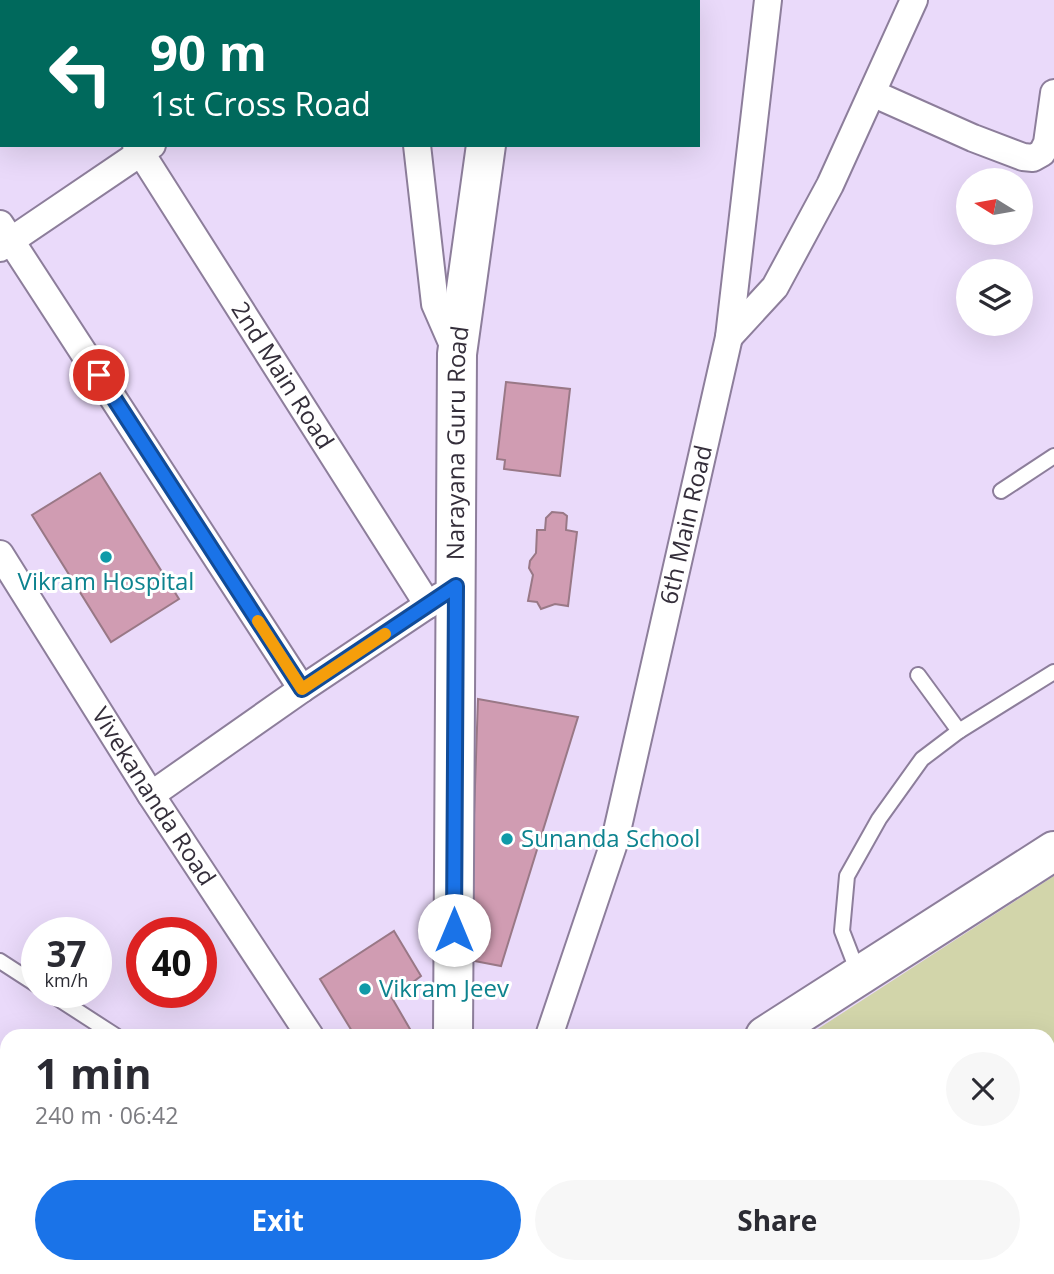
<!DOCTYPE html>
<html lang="en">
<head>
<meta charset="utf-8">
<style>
	:root { --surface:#fff; --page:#f7f7f7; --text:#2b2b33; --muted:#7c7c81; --accent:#1a73e8 }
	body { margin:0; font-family:"Open Sans",sans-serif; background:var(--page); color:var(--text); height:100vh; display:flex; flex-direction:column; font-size:26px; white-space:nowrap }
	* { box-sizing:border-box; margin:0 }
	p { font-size:23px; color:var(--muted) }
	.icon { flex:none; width:38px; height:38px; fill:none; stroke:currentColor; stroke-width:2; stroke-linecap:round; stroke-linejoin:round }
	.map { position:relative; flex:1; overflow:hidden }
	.side { position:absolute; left:0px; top:1029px; width:1055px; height:245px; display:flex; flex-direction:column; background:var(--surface); border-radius:21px 21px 0 0; box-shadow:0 7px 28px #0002 }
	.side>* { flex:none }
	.guide { position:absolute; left:0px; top:0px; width:700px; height:147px; box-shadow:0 7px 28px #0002; background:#00695c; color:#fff; overflow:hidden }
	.needle { width:46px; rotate:281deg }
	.fabs { position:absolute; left:956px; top:168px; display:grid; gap:14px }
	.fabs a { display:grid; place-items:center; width:77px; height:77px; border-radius:50%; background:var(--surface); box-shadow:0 7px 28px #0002; font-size:35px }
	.speed { position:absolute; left:21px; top:917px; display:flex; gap:14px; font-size:35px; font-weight:700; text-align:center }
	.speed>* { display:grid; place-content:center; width:91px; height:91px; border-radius:50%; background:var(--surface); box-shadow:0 7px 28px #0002; line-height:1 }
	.speed small { font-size:18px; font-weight:400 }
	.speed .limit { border:10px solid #d22; background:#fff; color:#111 }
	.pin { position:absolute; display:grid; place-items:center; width:60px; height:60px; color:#fff; margin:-30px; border:4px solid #fff; border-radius:50%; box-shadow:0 2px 7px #0007 }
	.me { position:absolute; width:77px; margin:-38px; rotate:0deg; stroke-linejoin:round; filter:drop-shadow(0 0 5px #0008) }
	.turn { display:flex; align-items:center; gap:24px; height:147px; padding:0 35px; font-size:32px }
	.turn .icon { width:91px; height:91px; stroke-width:2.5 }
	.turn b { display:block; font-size:49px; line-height:60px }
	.round { display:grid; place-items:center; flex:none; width:74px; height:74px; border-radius:37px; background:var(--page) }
	.headline { display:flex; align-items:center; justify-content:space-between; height:119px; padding:0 35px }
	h1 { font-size:42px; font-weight:700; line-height:52px }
	.action { display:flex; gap:14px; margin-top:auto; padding:14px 35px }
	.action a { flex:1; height:80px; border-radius:42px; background:var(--accent); color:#fff; font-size:28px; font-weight:700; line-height:80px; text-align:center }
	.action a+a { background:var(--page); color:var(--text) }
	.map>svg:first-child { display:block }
	.green { fill:#d2d5aa }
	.building { fill:#d09cb2; stroke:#997886; stroke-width:2 }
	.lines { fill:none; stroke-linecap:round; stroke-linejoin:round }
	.lane-casing { stroke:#8d7e9b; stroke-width:18 }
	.street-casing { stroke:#8d7e9b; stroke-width:30 }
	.secondary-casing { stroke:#8d7e9b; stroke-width:42 }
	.lane { stroke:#fff; stroke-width:14 }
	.street { stroke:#fff; stroke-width:26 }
	.secondary { stroke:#fff; stroke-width:38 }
	.route-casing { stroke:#114b97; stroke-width:18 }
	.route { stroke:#1a73e8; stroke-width:12 }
	.slow { stroke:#f59e0b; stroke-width:12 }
	.culture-dot { fill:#0f9aa8; stroke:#fff; stroke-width:2.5 }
	.labels { text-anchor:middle; stroke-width:6; stroke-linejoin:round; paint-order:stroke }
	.street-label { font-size:24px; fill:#342e3a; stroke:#fff }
	.culture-label { font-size:24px; fill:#0d838f; stroke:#fff; text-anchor:start }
</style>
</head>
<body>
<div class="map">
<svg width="1054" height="1274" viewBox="0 0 1054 1274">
	<rect width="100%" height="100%" fill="#eadafa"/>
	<path class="green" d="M1054 876V1274H487L483 1267H1048V1036H807Z"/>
	<g class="building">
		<path d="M506 382 570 389 560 476 504 469 505 460 497 459Z"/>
		<path d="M100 473 179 599 111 642 32 515Z"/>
		<path d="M552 512 563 513 567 516 566 530 577 532 568 606 555 604 541 609 537 602 528 601 533 575 529 568 530 561 536 553 537 530H545L546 518Z"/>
		<path d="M478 699 578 717 501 966 469 960Z"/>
		<path d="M394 931 421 976 392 998 414 1036H355L320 979Z"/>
	</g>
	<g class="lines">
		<defs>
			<g id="lane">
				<path d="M1001 491 1054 456"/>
				<path d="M918 675 959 731"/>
				<path d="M0 961 37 985"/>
				<path d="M859 975 842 931 847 876 879 819 922 759 959 731 1054 672"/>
				<path d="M48 992 116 1036"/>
			</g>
			<g id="street">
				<path d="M45 0 46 2"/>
				<path d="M400 0 401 2"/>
				<path d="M605 0V2"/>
				<path d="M363 2 366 0"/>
				<path d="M872 93 973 138 1023 157 1033 158 1042 153 1047 143 1054 93"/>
				<path id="s1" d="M136 145 428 605"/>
				<path d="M417 145 435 304 456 352"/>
				<path d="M0 224 302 689"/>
				<path d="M0 248 152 145"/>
				<path d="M729 337 775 287 830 185 914 0"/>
				<path id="s2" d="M0 554 151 795 310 1036"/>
				<path d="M151 795 302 689 441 596"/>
				<path id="s3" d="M549 1036 615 840 729 337 768 0"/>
			</g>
			<g id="secondary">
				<path d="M494 2V0"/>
				<path id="s4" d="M453 1036 457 354 486 145"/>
				<path d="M765 1036 1054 851"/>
				<path d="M458 1267 462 1274"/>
				<path d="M395 1274 406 1267"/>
			</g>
		</defs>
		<use href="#lane" class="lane-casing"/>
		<use href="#street" class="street-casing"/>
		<use href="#secondary" class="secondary-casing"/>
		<use href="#lane" class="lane"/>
		<use href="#street" class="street"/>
		<use href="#secondary" class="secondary"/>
	</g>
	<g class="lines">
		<defs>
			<path id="route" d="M99 375 302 689 456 586 454 930"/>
		</defs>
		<use href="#route" class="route-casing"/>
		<use href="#route" class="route"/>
		<path class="slow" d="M258 621 302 689 385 634"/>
	</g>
	<g class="culture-dot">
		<circle cx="106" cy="557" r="7"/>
		<circle cx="507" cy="839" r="7"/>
		<circle cx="365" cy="989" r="7"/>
	</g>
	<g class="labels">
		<g class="street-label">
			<text dy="8" stroke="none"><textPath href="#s1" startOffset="273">2nd Main Road</textPath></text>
			<text dy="8" stroke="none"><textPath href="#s4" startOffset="593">Narayana Guru Road</textPath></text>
			<text dy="8" stroke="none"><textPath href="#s3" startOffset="530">6th Main Road</textPath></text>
			<text dy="8" stroke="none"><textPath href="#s2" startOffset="287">Vivekananda Road</textPath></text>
		</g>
		<g class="culture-label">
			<text x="106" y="590" text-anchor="middle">Vikram Hospital</text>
			<text x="521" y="847">Sunanda School</text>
			<text x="379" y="997">Vikram Jeev</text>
		</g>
	</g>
</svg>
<div class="fabs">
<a><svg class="needle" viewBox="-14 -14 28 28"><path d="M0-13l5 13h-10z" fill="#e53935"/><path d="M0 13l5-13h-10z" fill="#7c7c81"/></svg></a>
<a><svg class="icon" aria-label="layers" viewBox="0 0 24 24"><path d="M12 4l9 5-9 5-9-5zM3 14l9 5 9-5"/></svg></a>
</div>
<div class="speed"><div>37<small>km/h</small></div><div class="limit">40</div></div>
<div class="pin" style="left:99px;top:375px;background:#d93025"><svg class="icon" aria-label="arrive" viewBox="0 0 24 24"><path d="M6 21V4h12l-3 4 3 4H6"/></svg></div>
<svg class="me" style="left:454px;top:930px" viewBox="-20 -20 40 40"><circle r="19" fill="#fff"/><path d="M0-13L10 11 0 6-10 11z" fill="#1a73e8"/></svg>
<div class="guide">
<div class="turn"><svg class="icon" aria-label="left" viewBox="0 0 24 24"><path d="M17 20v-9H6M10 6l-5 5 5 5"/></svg><div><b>90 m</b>1st Cross Road</div></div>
</div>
<section class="side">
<div class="headline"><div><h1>1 min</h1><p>240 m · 06:42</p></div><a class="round"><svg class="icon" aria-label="close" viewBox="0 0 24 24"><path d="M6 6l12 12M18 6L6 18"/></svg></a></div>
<div class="action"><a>Exit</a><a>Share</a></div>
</section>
</div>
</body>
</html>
